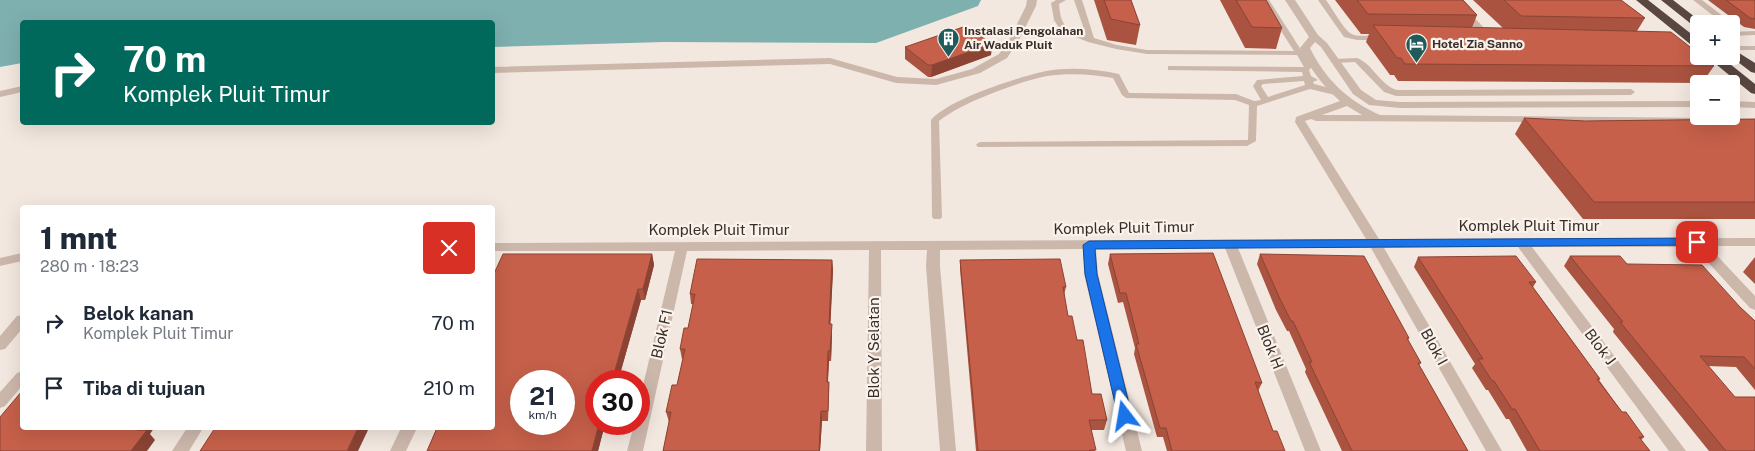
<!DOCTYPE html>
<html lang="id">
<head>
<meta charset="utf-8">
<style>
	:root { --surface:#fff; --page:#f6f6f7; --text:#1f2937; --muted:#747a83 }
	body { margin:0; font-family:"Public Sans",sans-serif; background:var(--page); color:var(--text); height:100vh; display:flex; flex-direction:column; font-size:19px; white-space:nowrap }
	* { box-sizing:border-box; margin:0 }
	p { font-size:16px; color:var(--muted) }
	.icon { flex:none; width:28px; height:28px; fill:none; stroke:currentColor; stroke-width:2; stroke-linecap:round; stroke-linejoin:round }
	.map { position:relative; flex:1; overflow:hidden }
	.details { position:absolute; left:20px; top:205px; width:475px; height:225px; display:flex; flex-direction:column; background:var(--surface); border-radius:5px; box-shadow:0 5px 20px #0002 }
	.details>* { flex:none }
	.guide { position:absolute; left:20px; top:20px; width:475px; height:105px; border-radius:5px; box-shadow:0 5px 20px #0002; background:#00695c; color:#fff; overflow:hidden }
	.controls { position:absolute; left:1690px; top:15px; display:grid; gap:10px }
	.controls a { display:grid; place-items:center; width:50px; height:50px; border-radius:5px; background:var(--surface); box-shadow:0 5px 20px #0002; font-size:25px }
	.speed { position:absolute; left:510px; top:370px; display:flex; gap:10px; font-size:25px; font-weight:700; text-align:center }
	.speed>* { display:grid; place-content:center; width:65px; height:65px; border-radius:50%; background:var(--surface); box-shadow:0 5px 20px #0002; line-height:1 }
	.speed small { font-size:12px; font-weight:400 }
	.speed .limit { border:8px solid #d22; background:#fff; color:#111 }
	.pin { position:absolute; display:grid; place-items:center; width:42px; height:42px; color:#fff; margin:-21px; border-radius:10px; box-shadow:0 2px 8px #0006 }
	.me { position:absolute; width:55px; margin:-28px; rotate:346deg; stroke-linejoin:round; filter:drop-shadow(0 0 4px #0008) }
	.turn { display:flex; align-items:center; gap:18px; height:105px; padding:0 20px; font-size:22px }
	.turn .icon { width:65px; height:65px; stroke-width:2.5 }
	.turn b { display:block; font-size:35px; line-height:42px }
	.round { display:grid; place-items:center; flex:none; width:52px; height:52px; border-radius:5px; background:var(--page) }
	.summary { display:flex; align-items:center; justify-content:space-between; height:85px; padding:0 20px }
	h1 { font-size:30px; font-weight:800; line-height:38px }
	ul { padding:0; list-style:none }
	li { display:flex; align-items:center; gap:15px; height:65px; padding:0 20px }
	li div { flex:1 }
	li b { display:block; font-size:19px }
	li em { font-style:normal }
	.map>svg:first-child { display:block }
	.water { fill:#7eb0af }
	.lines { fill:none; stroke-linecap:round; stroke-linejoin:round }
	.lane { fill:#ccb7ab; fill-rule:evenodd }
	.street { fill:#ccb7ab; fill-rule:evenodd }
	.highway { fill:#5a4741; fill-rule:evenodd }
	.wall { fill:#aa5340 }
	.shaded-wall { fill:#8b4334 }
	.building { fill:#c6604a; stroke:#8b4334; fill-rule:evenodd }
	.route { fill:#1a73e8; stroke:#114b97 }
	.labels { text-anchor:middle; stroke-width:4.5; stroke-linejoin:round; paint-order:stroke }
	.far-poi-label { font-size:12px; font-weight:bold; fill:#392e2a; stroke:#faf3ec; text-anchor:start }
	.street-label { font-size:15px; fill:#392e2a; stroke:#faf3ec }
</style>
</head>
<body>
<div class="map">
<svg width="1755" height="451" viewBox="0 0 1755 451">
	<rect width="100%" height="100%" fill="#f3e8df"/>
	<path class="water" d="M0 0H981L978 6 876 43 664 42 493 47 492 22H22V63L0 67Z"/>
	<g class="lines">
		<g class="lane">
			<path d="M1056 0H1066L1059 4C1061 26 1065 29 1086 35L1074 0H1082L1094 38 1117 45 1147 50 1294 51 1261 0H1269L1312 67 1309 70 1311 76 1318 80 1313 82 1314 84 1338 90 1339 92 1335 95 1310 89 1257 106 1256 141 1247 146 978 147 976 145 978 143 981 142 1248 140 1249 105 1235 100 1126 98 1122 95 1113 78C1092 74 1068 73 1047 76 1018 82 962 102 939 121L942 217 940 219H934L932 217 931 120C949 99 1019 77 1046 71 1069 67 1096 69 1119 74L1129 93 1236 94 1254 101 1261 100 1253 86 1257 80 1303 76 1302 72 1168 70V66H1171L1304 67 1297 55 1147 54 1116 49 1088 42 1061 31 1054 20 1051 3ZM1304 81 1305 85 1268 97 1261 86 1263 84Z"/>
			<path d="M1318 0H1326C1331 7 1344 29 1350 33 1360 40 1376 31 1386 38L1382 40H1357L1344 37Z"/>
			<path d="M1449 0H1457L1490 34V38H1484Z"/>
			<path d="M1693 0H1702L1733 24 1731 26V24H1724Z"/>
			<path d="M1755 31V35L1731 36V32Z"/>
			<rect x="1731" y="46" width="24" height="4"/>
			<path d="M1357 58C1373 64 1380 85 1397 90L1631 89 1635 92 1631 95 1396 96 1384 92 1355 62 1334 63 1330 61 1334 59Z"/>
		</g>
		<g class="street">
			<path d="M1027 0H1037L1036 6 1019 40 1007 58 980 73 936 85 896 83 830 64 492 73V67L830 58 897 77 936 79 972 69 999 54 1009 40 1026 6Z"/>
			<path d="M1285 0H1295L1318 35 1327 43 1361 90 1376 100 1400 102 1699 101V107L1400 108 1369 105 1353 94 1321 47 1315 42 1310 48C1325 79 1348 101 1380 115L1718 118 1719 120 1718 122 1714 123 1316 121 1311 119 1305 121 1379 239 1755 238V246H1708L1755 296V310L1750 308 1694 247H1532L1686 451H1669L1518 247 1384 248 1502 451H1486L1371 248H1238L1321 451H1305L1225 248 1096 249 1098 274 1142 451H1126L1084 274 1083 249 940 250V266L956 451H940L926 266 927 250H881L882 451H866L869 250 687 251 643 451H627L634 424H639V402L675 251H492V243L1366 239 1295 122 1296 117 1340 101C1323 86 1310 69 1300 48L1309 37ZM1347 106 1362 115H1322Z"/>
			<path d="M22 86V92L0 97V91Z"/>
			<path d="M1731 101 1755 102V108L1731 107Z"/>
			<path d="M22 253V261L0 266V258Z"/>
			<path d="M22 315V329L5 349 0 350V336L17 316Z"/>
			<path d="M22 371V386L5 406 0 408V392L17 373Z"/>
			<path d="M187 428H203L189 451H172Z"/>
			<path d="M401 428H417L406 451H390Z"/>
		</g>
		<g class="highway">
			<path d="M1636 0H1648L1699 40V49L1695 48Z"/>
			<path d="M1661 0H1673L1704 24H1699V28L1695 27Z"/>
			<path d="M1731 48 1755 63V73L1751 72 1730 56Z"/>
			<path d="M1706 56H1720L1755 84V94L1751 93Z"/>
		</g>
	</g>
	<g class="wall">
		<path d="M1094 0H1131L1140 25 1136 45 1107 40Z"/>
		<path d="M1220 0H1266L1282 28 1276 49 1245 48Z"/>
		<path d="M1335 0H1463L1477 15 1472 28H1503L1473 0H1621L1645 18 1637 31 1714 66 1702 83 1398 81 1394 75H1390L1366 42 1369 34H1361Z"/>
		<path d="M1708 0H1755V29L1744 27Z"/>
		<path d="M992 44 991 55 931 77H928L905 59V47Z"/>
		<path d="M1524 118 1585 121 1755 119V219H1583L1515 134Z"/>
		<path d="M652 254 654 265 645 300H641L618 381H596L605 424 598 451H427L436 430H434L432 428H492Z"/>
		<path d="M1110 254 1262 383 1258 391 1273 431 1285 451H1167L1163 437H1157L1134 354 1135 348 1123 302 1118 303 1108 264Z"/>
		<path d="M1260 254 1409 338 1408 340 1421 363 1419 365 1468 451H1342L1305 372 1306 369 1289 331H1287L1276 310 1257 264Z"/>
		<path d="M1570 256 1627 264 1740 307 1755 321V390L1736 367 1708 366 1755 451H1709L1613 332 1614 329 1564 266Z"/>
		<path d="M1418 257 1536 282 1533 287 1600 379 1599 380 1622 412 1644 437 1641 440 1650 451H1527L1509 419H1506L1488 390H1486L1472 368 1475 364 1414 267Z"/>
		<path d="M1755 257V284L1743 272Z"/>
		<path d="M832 260 833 270 830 324 832 334 831 361H829L828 382H829V392L828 421H822L820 451H663L669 422 666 412 677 385 683 359H682L680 349 688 328 693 304H691L690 294Z"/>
		<path d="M960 260 1066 287 1064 295 1068 316 1077 340 1092 394 1107 420 1104 430H1091L1095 451H976L960 269Z"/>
	</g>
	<g class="shaded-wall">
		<path d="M992 44 991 55 931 77 932 65Z"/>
		<path d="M652 254 654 265 645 300 643 289Z"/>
		<path d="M832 260 833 270 830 334 829 324Z"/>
		<path d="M638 289 641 300 618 381H612Z"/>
		<path d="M832 324V334L831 361 830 351Z"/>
		<path d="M828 351 829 361 827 392V382Z"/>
		<path d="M821 411 822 421 820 451H819Z"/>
		<path d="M599 424H605L598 451H592Z"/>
		<path d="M139 428H154L150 434 155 440 147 451H131L137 430Z"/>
		<path d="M358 428H369L358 451H347Z"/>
	</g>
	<g class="building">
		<path d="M1104 0H1131L1140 25 1111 19Z"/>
		<path d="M1236 0H1266L1282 28 1252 27Z"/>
		<path d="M1357 0H1463L1477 15 1368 14Z"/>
		<path d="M1504 0H1621L1645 18 1521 16Z"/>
		<path d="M1726 0H1755V19L1750 18Z"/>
		<path d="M1373 25 1671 32 1699 54V56H1702L1714 66 1405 64 1401 58H1397Z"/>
		<path d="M966 26 992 44 932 65H928L905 47Z"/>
		<path d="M1524 118 1585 121 1755 119V202H1594Z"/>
		<path d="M1213 253 1262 383 1255 382 1273 431H1277L1285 451H1172L1166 428H1160L1136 344H1139L1126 293H1120L1110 254Z"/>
		<path d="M503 254H652L643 289H638L612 381H596V424H599L592 451H427L437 428H492V278ZM521 381H564V424H521Z"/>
		<path d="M1260 254 1364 256 1409 338H1407L1421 363H1418L1468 451H1352L1309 362H1312L1293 321H1291L1280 299Z"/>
		<path d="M1516 256 1536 282H1529L1600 379H1597L1622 412H1626L1644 437H1639L1650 451H1540L1515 409H1512L1494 381H1492L1478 359H1483L1418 257Z"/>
		<path d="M1570 256H1620L1627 264 1702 265 1740 307 1755 321V369L1744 357 1700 356 1735 397H1755V451H1726L1620 322H1623Z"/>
		<path d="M697 259 832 260 829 324H832L830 351H828L827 382H829L828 411H821L819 451H663L671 412H666L672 385H677L685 349H680L684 328H688L695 294H690Z"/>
		<path d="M1060 259 1066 287H1063L1068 316H1072L1077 340H1083L1092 394H1101L1107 420H1089L1096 450H1090V451H978L960 260Z"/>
		<path d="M22 391V428H139L137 430H147L131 451H0V417Z"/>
		<path d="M215 428H358L347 451H200Z"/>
	</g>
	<path class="route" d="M1697 238 1701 240 1703 242 1701 245 1095 249 1097 274 1132 416 1130 419 1125 421 1120 419 1118 416 1085 274 1083 245 1089 241Z"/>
	<defs>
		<symbol id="building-pin" viewBox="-11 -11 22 30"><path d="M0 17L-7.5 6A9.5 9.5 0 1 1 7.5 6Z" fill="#1f5b5b" stroke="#faf3ec"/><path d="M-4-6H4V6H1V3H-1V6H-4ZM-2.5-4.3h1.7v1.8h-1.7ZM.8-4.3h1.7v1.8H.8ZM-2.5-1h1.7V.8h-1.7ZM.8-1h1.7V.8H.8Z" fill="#fff"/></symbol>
		<symbol id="hotel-pin" viewBox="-11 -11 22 30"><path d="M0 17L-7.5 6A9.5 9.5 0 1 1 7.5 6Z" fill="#1f5b5b" stroke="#faf3ec"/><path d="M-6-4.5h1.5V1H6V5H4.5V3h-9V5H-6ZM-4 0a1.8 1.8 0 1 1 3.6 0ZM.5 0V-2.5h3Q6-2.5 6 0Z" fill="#fff"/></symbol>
	</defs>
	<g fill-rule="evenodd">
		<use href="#building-pin" x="936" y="26" width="25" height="34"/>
		<use href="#hotel-pin" x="1404" y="32" width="25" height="34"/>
	</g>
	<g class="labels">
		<g class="far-poi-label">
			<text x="964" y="35">Instalasi Pengolahan<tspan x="964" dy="14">Air Waduk Pluit</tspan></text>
			<text x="1432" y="48">Hotel Zia Sanno</text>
		</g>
		<g class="street-label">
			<text x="1529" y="231">Komplek Pluit Timur</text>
			<text transform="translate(1124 228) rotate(-1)" y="5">Komplek Pluit Timur</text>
			<text x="719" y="235">Komplek Pluit Timur</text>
			<text transform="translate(662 334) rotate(-77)" y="5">Blok F1</text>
			<text transform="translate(1270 347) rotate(68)" y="5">Blok H</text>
			<text transform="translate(1434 347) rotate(61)" y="5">Blok I</text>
			<text transform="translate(1600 347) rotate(53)" y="5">Blok J</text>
			<text transform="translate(874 348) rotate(-90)" y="5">Blok Y Selatan</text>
		</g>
	</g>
</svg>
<div class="controls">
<a>+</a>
<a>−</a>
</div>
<div class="speed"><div>21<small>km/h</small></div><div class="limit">30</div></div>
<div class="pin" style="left:1697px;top:242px;background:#d93025"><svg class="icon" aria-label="arrive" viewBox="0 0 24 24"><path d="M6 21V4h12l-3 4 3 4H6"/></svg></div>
<svg class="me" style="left:1125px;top:416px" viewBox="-20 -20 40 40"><path d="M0-17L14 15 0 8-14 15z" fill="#1a73e8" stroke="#fff" stroke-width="4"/></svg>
<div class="guide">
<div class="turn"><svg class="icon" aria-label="right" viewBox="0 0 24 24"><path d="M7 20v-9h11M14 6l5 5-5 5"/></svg><div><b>70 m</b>Komplek Pluit Timur</div></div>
</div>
<section class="details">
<div class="summary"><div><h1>1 mnt</h1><p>280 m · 18:23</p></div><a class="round" style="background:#d93025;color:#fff"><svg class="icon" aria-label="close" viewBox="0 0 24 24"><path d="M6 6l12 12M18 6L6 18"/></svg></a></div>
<ul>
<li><svg class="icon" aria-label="right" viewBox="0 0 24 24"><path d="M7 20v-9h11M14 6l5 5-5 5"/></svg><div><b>Belok kanan</b><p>Komplek Pluit Timur</p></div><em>70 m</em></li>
<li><svg class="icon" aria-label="arrive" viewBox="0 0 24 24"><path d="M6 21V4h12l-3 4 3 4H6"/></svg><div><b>Tiba di tujuan</b></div><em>210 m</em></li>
</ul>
</section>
</div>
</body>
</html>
